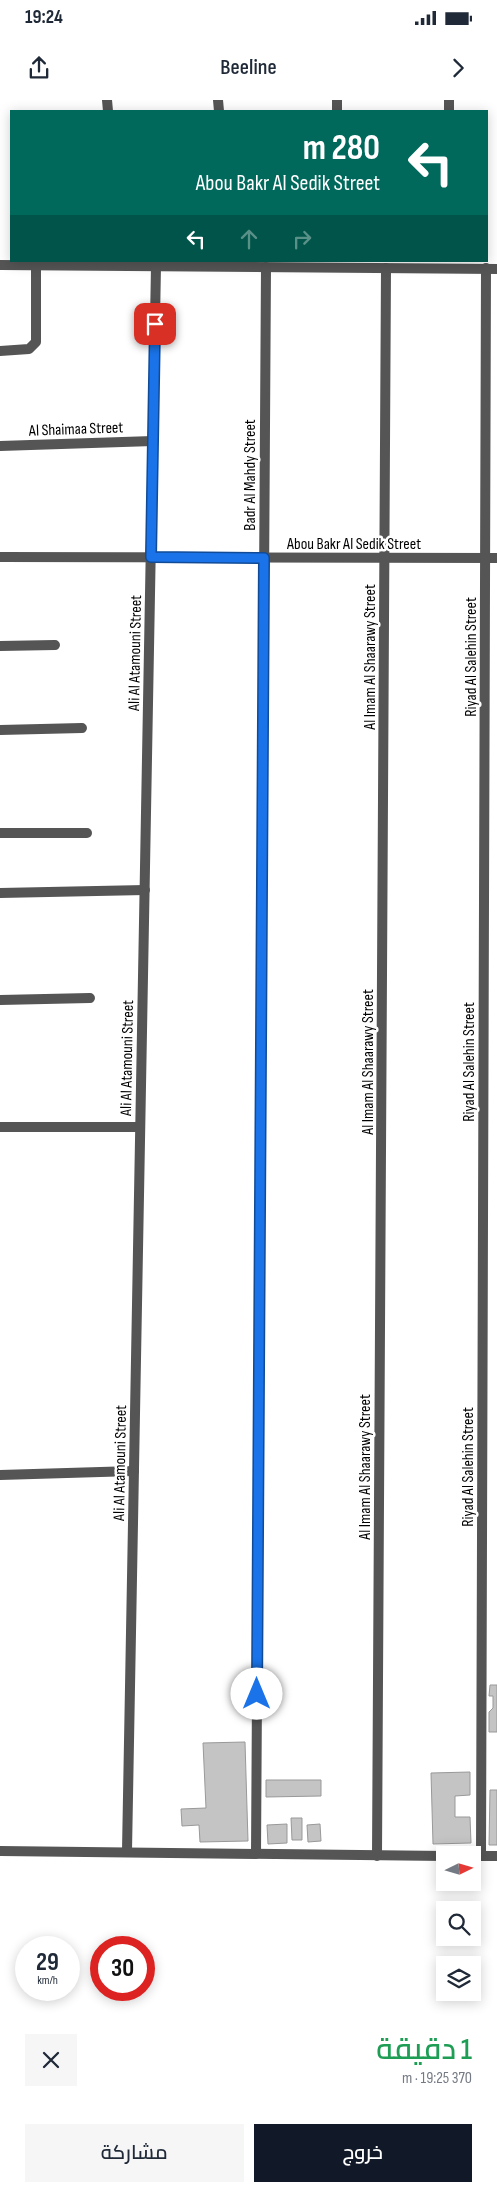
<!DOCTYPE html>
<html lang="ar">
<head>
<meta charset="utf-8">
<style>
	:root { --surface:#fff; --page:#f6f6f7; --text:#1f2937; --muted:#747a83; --accent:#111827 }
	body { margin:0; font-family:"Sofia Sans Condensed",Cairo,sans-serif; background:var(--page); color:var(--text); direction:rtl; height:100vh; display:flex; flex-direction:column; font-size:19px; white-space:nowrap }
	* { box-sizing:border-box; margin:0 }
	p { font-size:16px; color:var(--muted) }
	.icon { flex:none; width:28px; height:28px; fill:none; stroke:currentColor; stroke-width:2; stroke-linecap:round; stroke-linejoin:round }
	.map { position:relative; height:1917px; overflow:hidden; direction:ltr }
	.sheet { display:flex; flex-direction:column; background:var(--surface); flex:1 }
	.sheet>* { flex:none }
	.guide { position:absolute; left:10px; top:10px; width:478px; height:152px; border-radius:0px; box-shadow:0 2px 12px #0003; direction:rtl; background:#00695c; color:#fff; overflow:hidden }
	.needle { width:32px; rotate:85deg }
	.tools { position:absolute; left:436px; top:1746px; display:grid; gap:10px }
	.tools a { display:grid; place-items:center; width:45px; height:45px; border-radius:0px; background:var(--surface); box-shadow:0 2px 12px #0003; font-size:25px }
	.speed { position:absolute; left:15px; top:1836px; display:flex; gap:10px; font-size:25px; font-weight:700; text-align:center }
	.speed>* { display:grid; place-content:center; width:65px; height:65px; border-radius:50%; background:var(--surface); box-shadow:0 2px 12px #0003; line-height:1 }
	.speed small { font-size:12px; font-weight:400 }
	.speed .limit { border:8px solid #d22; background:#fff; color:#111 }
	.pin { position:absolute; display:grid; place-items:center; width:42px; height:42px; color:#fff; margin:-21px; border-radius:10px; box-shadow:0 2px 8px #0006 }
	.me { position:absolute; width:55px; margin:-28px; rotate:0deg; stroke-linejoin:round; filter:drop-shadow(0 0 4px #0008) }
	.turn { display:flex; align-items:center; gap:18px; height:105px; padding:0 25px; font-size:22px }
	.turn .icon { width:65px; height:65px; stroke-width:2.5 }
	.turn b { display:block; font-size:35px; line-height:42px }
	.lanes { display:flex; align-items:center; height:48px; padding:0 25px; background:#0003; justify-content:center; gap:25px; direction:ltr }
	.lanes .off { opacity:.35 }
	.round { display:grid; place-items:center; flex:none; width:52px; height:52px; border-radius:0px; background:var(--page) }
	.head { display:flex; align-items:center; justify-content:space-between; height:85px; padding:0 25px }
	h1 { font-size:30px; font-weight:600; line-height:38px; color:#1e9e55 }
	.action { display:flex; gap:10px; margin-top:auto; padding:10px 25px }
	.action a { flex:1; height:58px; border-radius:0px; background:var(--accent); color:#fff; font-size:20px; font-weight:600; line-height:58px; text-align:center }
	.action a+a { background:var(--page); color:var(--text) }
	.status { display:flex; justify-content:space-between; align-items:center; height:35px; padding:0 25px; background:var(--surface); direction:ltr }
	.status svg { height:14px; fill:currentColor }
	header { display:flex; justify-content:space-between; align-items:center; height:65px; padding:0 25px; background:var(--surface); font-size:22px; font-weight:600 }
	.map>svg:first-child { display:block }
	.building { fill:#c4c4c4; stroke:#999 }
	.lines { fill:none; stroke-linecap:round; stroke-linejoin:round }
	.minor { stroke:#555; stroke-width:10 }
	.route-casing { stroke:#114b97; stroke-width:12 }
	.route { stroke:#1a73e8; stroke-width:9 }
	.labels { text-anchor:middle; stroke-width:5; stroke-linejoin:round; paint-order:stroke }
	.street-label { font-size:16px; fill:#000; stroke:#fff }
</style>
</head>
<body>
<div class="status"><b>19:24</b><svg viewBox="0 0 49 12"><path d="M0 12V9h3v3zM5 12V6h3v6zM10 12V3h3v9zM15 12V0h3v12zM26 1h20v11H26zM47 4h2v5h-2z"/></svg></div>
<header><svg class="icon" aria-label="forward" viewBox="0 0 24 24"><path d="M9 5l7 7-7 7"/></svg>Beeline<svg class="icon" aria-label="share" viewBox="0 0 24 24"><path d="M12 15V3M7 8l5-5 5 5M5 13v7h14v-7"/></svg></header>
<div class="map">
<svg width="497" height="1917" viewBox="0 0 497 1917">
	<rect width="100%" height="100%" fill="#fff"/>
	<g class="building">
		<path d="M490 1585H497V1632H489V1612L493 1608V1596H489Z"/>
		<path d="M245 1642 248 1741 200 1742 199 1725 182 1726 181 1709 206 1708 203 1643Z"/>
		<path d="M470 1672V1695L455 1696V1717H470L471 1743 433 1744 431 1673Z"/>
		<path d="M266 1680H321V1696L266 1697Z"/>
		<path d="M490 1690H497V1745H489Z"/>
		<path d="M291 1718H302V1740H292Z"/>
		<path d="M287 1724V1743L268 1744 267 1725Z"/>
		<path d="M320 1724 321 1741 308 1742 307 1725Z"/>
	</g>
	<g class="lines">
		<g class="minor">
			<path d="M107 0 108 11"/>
			<path d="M218 0 219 11"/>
			<path d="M337 0V11"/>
			<path d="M449 0V11"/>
			<path d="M0 165 497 169"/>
			<path d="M0 251 29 249 36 242V165"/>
			<path d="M0 346 153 341"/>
			<path d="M0 457 497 458"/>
			<path d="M0 546 55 545"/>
			<path d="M0 630 82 628"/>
			<path d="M0 733H87"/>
			<path d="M0 793 145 790"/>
			<path d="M0 900 90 898"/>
			<path d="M0 1027H140"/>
			<path d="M0 1375 134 1371"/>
			<path d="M0 1751 445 1756"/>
			<path d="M127 1751 156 166"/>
			<path d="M256 1754 266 167"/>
			<path d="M377 1756 386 168"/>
			<path d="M472 1756H497"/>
			<path d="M481 1756 486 168"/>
		</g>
	</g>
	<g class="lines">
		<defs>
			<path id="route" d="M155 224 151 457 264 458 257 1594"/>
		</defs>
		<use href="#route" class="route-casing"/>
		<use href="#route" class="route"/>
	</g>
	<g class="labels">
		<g class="street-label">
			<text transform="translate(76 328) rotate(-2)" y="6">Al Shaimaa Street</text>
			<text transform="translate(249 375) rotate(-90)" y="6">Badr Al Mahdy Street</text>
			<text x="354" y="449">Abou Bakr Al Sedik Street</text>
			<text transform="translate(134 553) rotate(-89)" y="6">Ali Al Atamouni Street</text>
			<text transform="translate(369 557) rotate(-90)" y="6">Al Imam Al Shaarawy Street</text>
			<text transform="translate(470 557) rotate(-90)" y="6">Riyad Al Salehin Street</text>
			<text transform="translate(126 958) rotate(-89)" y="6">Ali Al Atamouni Street</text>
			<text transform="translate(367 962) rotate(-90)" y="6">Al Imam Al Shaarawy Street</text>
			<text transform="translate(468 962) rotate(-90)" y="6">Riyad Al Salehin Street</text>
			<text transform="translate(119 1363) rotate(-89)" y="6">Ali Al Atamouni Street</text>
			<text transform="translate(364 1367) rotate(-90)" y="6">Al Imam Al Shaarawy Street</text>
			<text transform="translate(467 1367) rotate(-90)" y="6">Riyad Al Salehin Street</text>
		</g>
	</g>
</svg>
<div class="tools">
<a><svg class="needle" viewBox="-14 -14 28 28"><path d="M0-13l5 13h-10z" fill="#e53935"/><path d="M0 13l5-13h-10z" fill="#747a83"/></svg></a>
<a><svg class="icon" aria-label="search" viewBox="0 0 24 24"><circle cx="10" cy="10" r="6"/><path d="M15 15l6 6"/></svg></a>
<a><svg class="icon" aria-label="layers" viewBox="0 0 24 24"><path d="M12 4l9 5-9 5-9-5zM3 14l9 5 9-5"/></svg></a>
</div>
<div class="speed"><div>29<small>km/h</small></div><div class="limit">30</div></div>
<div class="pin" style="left:155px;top:224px;background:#d93025"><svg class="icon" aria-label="arrive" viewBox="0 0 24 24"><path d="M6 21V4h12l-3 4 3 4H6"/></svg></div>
<svg class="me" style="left:257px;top:1594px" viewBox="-20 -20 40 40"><circle r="19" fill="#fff"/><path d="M0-13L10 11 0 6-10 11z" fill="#1a73e8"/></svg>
<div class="guide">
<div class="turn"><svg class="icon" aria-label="left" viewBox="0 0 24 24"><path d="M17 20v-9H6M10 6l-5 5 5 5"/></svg><div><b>280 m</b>Abou Bakr Al Sedik Street</div></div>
<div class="lanes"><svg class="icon" aria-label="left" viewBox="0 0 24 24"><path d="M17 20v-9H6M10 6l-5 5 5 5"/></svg><svg class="icon off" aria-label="ahead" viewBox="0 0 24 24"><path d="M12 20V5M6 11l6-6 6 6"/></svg><svg class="icon off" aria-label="right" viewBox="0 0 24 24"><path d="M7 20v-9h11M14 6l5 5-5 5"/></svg></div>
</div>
</div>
<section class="sheet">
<div class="head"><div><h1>1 دقيقة</h1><p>370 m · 19:25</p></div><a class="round"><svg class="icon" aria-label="close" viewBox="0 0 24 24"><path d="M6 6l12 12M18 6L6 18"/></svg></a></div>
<div class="action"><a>خروج</a><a>مشاركة</a></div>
</section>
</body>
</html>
